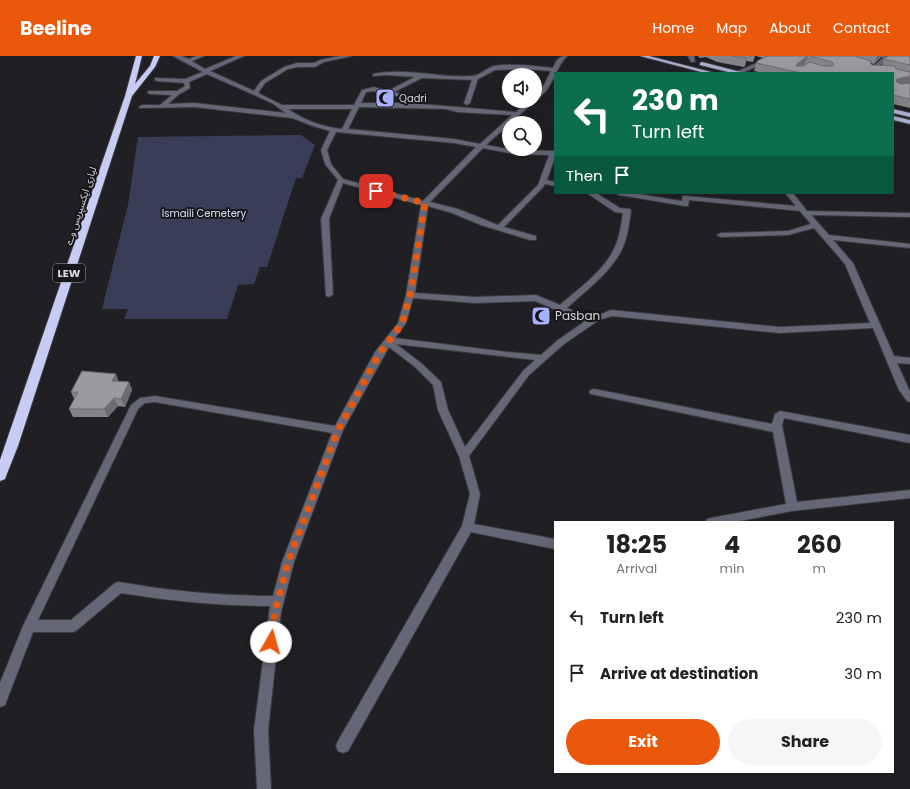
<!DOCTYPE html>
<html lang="en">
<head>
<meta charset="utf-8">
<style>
	:root { --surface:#fff; --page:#f6f6f6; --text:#222; --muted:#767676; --accent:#ea580c }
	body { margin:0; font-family:Poppins,"Noto Sans Arabic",sans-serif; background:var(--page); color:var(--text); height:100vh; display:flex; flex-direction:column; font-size:15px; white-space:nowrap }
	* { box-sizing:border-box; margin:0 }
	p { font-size:13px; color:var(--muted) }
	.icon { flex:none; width:22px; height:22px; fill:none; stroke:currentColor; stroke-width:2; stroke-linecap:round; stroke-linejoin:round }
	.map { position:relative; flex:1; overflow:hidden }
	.panel { position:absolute; left:554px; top:465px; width:340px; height:252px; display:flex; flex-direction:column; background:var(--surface); border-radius:0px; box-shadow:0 4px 16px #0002 }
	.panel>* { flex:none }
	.top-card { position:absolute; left:554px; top:16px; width:340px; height:122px; border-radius:0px; box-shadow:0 4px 16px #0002; background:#0b6e4f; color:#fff; overflow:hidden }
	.buttons { position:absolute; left:502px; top:12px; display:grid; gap:8px }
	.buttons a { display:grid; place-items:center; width:40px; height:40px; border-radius:50%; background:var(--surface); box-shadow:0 4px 16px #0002; font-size:20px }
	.pin { position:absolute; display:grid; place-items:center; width:34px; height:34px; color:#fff; margin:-17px; border-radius:8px; box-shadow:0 2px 6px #0006 }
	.me { position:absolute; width:44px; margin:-22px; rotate:7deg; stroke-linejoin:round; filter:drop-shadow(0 0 3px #0008) }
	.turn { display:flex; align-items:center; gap:14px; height:84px; padding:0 12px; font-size:18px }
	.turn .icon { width:52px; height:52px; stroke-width:2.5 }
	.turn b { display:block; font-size:28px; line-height:34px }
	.then { display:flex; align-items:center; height:38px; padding:0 12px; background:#0003; gap:8px; font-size:15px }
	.eta { display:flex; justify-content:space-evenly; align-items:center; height:68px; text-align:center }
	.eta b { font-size:24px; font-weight:700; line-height:28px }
	.cta { display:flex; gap:8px; margin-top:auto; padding:8px 12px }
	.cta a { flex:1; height:46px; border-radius:24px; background:var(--accent); color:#fff; font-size:16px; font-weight:700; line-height:46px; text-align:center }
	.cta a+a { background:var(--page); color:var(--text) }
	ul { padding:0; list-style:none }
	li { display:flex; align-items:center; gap:12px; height:56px; padding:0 12px }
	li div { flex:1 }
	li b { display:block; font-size:15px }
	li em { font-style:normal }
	header { display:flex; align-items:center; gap:24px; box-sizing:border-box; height:56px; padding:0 20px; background:var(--accent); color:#fff }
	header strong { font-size:19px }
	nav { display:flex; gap:22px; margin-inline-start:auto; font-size:14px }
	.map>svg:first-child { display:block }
	.green { fill:#393d57 }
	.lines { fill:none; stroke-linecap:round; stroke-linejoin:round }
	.minor-casing { stroke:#3a3a3e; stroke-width:2 }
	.major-casing { stroke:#3a3a3e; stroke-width:2 }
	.highway-casing { stroke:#3a3a3e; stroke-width:2 }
	.minor { fill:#656777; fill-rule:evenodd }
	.major { fill:#aaafcf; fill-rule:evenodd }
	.highway { fill:#c6ccf3; fill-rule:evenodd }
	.wall { fill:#848589 }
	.shaded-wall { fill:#6c6c6f }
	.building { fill:#9a9b9f; stroke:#6c6c6f }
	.route { stroke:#ea580c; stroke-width:7; stroke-dasharray:0 12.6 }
	.labels { text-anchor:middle; stroke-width:4; stroke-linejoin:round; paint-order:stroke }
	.far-poi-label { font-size:10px; fill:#dadadd; stroke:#16171a; text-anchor:start }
	.far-street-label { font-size:10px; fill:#dadadd; stroke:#16171a }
	.far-park-label { font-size:10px; fill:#dde1fa; stroke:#16171a }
	.shield { fill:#16171a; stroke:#9fa0a2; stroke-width:1 }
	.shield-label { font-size:11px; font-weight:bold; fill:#dadadd }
	.poi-label { font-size:12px; fill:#dadadd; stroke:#16171a; text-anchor:start }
</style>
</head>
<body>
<header>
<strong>Beeline</strong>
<nav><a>Home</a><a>Map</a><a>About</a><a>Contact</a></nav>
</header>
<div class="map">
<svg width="910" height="733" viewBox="0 0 910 733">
	<rect width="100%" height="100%" fill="#202024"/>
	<path class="green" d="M301 79 315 89 302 122H296L267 211H260L254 228 238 229 227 263H124L128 253H102L128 149 138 81Z"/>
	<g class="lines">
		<defs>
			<g id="minor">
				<path d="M173 0H181L189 3 196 0H204L192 5 205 13 236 0H244L210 15 254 35 261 25 284 11 297 7H314L320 4 340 0H352L324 6 315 11H297L288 13 265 27 258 37 282 49H354L362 34 374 31 388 35 415 21 386 19 373 20V18C404 11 440 22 472 20 480 20 486 12 494 10 513 7 534 10 553 12 556 5 558 0 567 0 554 13 553 35 535 44V39L544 29 551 15 524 13 495 14 478 23 470 47 467 49 464 47 472 24 422 22 394 36 410 40 409 47 516 56 529 45H535L486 89 514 94 555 95V101L547 124 555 126V130L545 128 543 131 504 171 536 180V184H530L481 169 452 157 428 150 415 237 475 241 536 239 560 249C578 233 603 216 614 193 620 182 621 169 623 157L615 156 587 137H596L620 152 630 153 631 155C629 167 628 180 623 191 612 216 586 234 567 252L589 263 611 254 780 271 870 267 845 208 814 172 788 179 721 181 717 179 721 177 788 175 811 168 800 155 689 144 688 150H685L619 139 615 137H632L682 145 683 140H686L796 150 785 137H793L807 155 910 157V161L811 159 829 179 910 188V192L833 184 853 207 894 300 910 302V308L897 307 910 336V346L907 345 899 334 873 272 780 277 612 260 599 264 564 288 529 319 469 400 480 438 474 468 555 483V493L471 476 348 695 343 697 338 695 336 690 338 685 462 470 470 438 459 400 438 354 433 329 415 311 389 291 343 374 294 506 281 556 268 674 271 733H257L254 674 270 550C220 550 170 545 121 537L77 574 73 576H33L5 649 0 651V627L23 570 131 349 140 342 155 340 335 370 375 296 398 267 406 239 421 149 343 127 329 163 333 238 329 241 326 240 321 163 338 124 325 108 321 94 330 75 313 70 292 62 194 51 140 52 139 51 142 49H160L172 39 150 38 148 37V35H177L185 30 184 27 157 25 155 24V22L185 23 203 16ZM207 18 272 47 286 57 194 47 168 48 178 39 190 32 189 26ZM374 35 405 42 403 47H361L366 36ZM359 51 446 53 457 56 512 59 480 88 454 83 348 73ZM288 53H352L342 73C323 71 304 64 288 53ZM336 76 454 87 476 91 423 145 343 123 331 108 327 94ZM483 92 514 98 549 99 538 129 498 169 458 153 430 146ZM413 242 475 247 535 245 584 266 558 284 541 299 507 296 395 282 406 267ZM396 288 535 304 523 315 465 391 448 354 441 326 421 307ZM155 346 332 377 282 506 273 540C221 540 170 535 119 526L115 527 71 564H38L138 353 145 347Z"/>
				<path d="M688 0H694L695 6H691Z"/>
				<path d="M772 0H780L742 17H734Z"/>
				<path d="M878 0H886L889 2 871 17H865L883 2Z"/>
				<path d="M594 333 772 368 775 358 780 355 910 379V387L784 362 782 369 797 446 910 434V442L792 455 735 466H705L707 463 711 462 786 448 773 376 591 338 589 336 591 334Z"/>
			</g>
			<g id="major">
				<path d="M640 0H649L715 17H705Z"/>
				<path d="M702 6 741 16 742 17H732L700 9V7Z"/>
				<path d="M893 53 910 57V61L893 57Z"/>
				<path d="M893 60 910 64V68L893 64Z"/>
			</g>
			<path id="highway" d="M136 0H142L135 28 150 10 154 0H160L155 11 132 40 18 390 6 420 5 423 0 425V404L125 40Z"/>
		</defs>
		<use href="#minor" class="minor-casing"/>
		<use href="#major" class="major-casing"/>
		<use href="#highway" class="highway-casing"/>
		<use href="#minor" class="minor"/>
		<use href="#major" class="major"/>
		<use href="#highway" class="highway"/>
	</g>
	<g class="wall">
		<path d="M698 0H755L753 6 746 5 745 10 744 11 717 6 706 1 700 2Z"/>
		<path d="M756 0H881L880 2 874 8 870 7 872 9 882 10 884 3 910 0V52L893 48V17H763L754 15 757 5 763 2Z"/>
		<path d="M119 325 129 326 132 334 125 351 118 350 108 361H73L69 353 74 343 71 336Z"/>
	</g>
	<g class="shaded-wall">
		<path d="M807 0H808L805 8 794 16 797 8Z"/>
		<path d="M877 0H881L880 2 874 8Z"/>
		<path d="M747 2 745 10 744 11 746 3Z"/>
		<path d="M910 20V27L893 33 897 23Z"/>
		<path d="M116 318 119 326 112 325Z"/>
		<path d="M129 326 132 334 125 351 121 343Z"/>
		<path d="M114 342 118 350 108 361 104 353Z"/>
	</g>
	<g class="building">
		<path d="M732 0H740L747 2 746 3Z"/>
		<path d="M768 0H807L797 8 796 10H804L809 6 824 10H833L834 9 832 6 810 0H855L871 5 870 7 872 9 895 10 896 13 910 16V20L897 23 896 25 901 28 910 27V43L893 39V17H801L756 7 758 5H757Z"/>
		<path d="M888 0H910V9L884 3Z"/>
		<path d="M82 315 116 318 112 325 129 326 121 343 114 342 104 353H69L78 336H71Z"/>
	</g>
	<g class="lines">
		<path class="route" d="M271 586 275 556 288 506 338 374 380 296 402 268 410 239 425 147 376 135"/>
	</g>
	<defs>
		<symbol id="mosque-square" viewBox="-11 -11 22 22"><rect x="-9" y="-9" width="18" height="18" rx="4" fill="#a7b0fc" stroke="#16171a"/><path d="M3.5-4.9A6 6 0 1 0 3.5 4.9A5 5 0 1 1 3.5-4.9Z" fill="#111"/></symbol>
	</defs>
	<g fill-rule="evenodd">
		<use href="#mosque-square" x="374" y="31" width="22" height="22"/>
		<use href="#mosque-square" x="530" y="249" width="22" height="22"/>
	</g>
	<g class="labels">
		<g class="far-poi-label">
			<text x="399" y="46">Qadri</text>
		</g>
		<g class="far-street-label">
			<text transform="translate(80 150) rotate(-72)" y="4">لیاری ایکسپریس وے</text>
		</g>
		<g class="far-park-label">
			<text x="204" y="161">Ismaili Cemetery</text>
		</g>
		<rect class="shield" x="53" y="208" width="32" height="18" rx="3"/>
		<g class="shield-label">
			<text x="69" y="221">LEW</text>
		</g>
		<g class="poi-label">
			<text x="555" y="264">Pasban</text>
		</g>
	</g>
</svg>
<div class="buttons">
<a><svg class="icon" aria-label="sound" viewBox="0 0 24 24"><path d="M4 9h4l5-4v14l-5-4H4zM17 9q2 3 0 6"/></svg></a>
<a><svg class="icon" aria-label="search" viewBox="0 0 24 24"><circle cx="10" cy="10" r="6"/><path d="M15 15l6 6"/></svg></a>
</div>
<div class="pin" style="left:376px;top:135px;background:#d93025"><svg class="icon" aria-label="arrive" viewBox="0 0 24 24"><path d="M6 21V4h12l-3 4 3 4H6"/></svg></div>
<svg class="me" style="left:271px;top:586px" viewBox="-20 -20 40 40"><circle r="19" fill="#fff"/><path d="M0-13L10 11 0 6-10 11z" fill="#ea580c"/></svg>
<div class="top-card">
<div class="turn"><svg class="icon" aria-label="left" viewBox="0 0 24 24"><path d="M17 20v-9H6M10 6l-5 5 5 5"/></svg><div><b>230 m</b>Turn left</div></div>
<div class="then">Then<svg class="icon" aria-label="arrive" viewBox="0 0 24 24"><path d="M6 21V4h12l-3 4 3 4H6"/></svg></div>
</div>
<section class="panel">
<div class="eta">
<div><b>18:25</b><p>Arrival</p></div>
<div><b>4</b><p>min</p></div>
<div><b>260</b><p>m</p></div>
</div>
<ul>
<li><svg class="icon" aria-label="left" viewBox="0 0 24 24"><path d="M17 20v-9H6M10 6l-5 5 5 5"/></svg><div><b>Turn left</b></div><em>230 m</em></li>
<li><svg class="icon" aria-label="arrive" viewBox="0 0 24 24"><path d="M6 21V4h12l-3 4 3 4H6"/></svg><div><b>Arrive at destination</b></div><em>30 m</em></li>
</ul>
<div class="cta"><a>Exit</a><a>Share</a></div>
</section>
</div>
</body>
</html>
